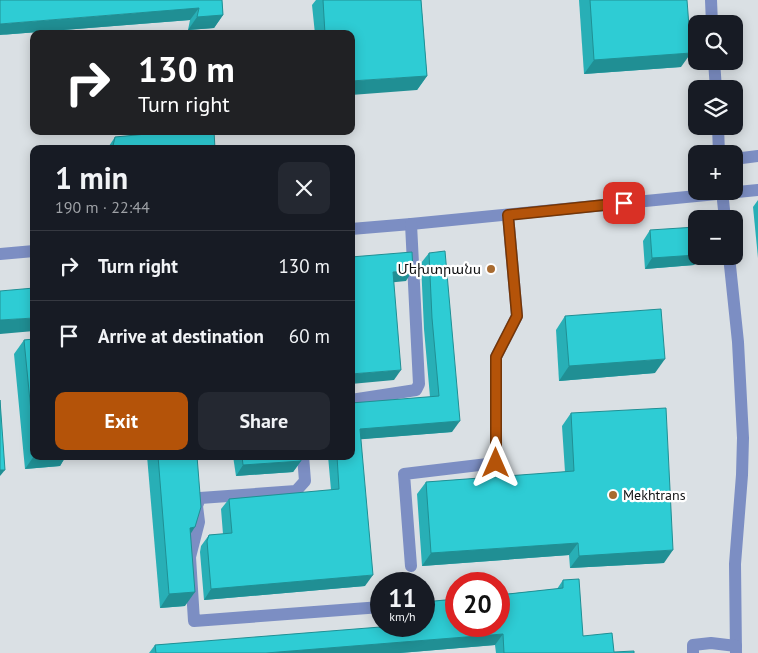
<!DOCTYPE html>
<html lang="en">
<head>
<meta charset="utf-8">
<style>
	:root { --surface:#171b24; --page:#242831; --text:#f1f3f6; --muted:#9ea1a6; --line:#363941; --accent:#b45309 }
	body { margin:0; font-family:"PT Sans","Noto Sans Armenian",sans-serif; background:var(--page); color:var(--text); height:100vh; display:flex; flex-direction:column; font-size:19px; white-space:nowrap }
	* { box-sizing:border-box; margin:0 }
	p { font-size:16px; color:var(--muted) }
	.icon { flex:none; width:28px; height:28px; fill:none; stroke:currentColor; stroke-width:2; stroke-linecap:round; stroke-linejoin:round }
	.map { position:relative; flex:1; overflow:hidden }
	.drawer { position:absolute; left:30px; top:145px; width:325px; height:315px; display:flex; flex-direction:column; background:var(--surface); border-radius:10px; box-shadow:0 2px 12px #0003 }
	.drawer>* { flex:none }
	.hud { position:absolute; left:30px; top:30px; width:325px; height:105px; border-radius:10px; box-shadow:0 2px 12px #0003; background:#202124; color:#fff; overflow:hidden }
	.buttons { position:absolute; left:688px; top:15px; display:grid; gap:10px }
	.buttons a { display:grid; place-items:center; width:55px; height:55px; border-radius:10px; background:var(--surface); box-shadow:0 2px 12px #0003; font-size:25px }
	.speed { position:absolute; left:370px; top:572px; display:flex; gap:10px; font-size:25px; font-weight:700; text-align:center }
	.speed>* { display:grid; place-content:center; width:65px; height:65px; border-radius:50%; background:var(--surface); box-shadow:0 2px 12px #0003; line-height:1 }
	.speed small { font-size:12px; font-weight:400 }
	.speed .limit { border:8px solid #d22; background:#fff; color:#111 }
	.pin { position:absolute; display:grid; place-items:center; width:42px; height:42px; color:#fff; margin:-21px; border-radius:10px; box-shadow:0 2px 8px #0006 }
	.me { position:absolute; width:55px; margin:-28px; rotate:0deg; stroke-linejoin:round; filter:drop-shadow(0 0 4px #0008) }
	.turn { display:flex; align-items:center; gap:18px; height:105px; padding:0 25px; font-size:22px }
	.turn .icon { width:65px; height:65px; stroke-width:2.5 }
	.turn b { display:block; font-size:35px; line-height:42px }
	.round { display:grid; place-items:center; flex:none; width:52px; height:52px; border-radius:10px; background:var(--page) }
	.overview { display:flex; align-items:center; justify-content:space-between; height:85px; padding:0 25px }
	h1 { font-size:30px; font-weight:800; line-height:38px }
	.action { display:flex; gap:10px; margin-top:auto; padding:10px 25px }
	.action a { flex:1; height:58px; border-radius:10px; background:var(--accent); color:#fff; font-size:20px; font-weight:800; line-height:58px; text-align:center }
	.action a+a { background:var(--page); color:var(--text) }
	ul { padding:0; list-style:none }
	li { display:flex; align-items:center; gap:15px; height:70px; padding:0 25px; border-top:1px solid var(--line) }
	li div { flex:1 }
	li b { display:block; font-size:19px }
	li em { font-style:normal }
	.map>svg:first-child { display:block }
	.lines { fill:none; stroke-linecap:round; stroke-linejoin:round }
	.minor { stroke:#7c8ec3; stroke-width:12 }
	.wall { fill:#28afb6 }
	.shaded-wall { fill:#208f94 }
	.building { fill:#2eccd4; stroke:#208f94 }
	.route-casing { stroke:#753606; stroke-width:12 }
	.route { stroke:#b45309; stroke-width:9 }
	.poi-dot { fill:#a86b30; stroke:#fff; stroke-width:2 }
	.labels { text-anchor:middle; stroke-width:4.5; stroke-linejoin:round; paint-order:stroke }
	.poi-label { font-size:14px; fill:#0f1112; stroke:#fff; text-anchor:end }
</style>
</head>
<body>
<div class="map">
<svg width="758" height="653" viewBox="0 0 758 653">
	<rect width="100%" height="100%" fill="#dae0e4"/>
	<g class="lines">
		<g class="minor">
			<path d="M711 0 712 24"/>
			<path d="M714 61 716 89"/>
			<path d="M718 126 719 154"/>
			<path d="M734 159 758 156"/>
			<path d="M722 191 725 219"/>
			<path d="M351 229 411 224 758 190"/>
			<path d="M0 254 34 251"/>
			<path d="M729 256 738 342 743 438 742 475 735 564 736 653"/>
			<path d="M351 400 416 390 419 384 411 224"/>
			<path d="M303 456 305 481 296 491 200 498 197 506 199 522 190 557 194 621 381 607"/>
			<path d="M411 566 404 474 496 463V357L517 316 508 215"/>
			<path d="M693 653V645L711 643 736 646"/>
		</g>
	</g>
	<g class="wall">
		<path d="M222 0 223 15 214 28 188 30 190 20 0 35Z"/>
		<path d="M316 0H421L427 76 417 90 351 34H315L312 5Z"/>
		<path d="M579 0H687L681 67 584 74Z"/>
		<path d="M168 131H214L109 146 115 137 167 133Z"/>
		<path d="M758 200V258L753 207Z"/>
		<path d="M650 230 696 256H701L694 265 645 269 643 241Z"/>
		<path d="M429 253 452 432 361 439 365 586 204 600 200 552 201 546 209 535 223 534 221 509 229 499 331 490 328 456H351V403L430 397 424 329 421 263Z"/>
		<path d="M565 316 655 373 559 381 556 330Z"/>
		<path d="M34 339V456H66L60 466 25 469 14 354 24 340Z"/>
		<path d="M571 413 664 563 570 568 569 555 422 566 417 494 426 482 565 472 562 426Z"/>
		<path d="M147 456H197L185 606 160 608Z"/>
		<path d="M233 456H300L301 461 293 472 236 476Z"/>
		<path d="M563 580 583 636 614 652 634 653H496L495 645 400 653H149L155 645 424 626V602L557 589Z"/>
	</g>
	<g class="shaded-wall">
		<path d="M199 8 190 20 0 35V24Z"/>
		<path d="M223 15 214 28 188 30 197 17Z"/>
		<path d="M691 53 681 67 584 74 594 60Z"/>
		<path d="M427 76 417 90 351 95V81Z"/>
		<path d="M696 255V256H701L694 265 645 269 652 258Z"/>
		<path d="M413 270 406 281 386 283 393 272Z"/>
		<path d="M34 318V331L0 334V320Z"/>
		<path d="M665 359 655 373 559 381 569 366Z"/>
		<path d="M401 370 394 380 351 384V374Z"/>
		<path d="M460 421 452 432 352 440 360 429Z"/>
		<path d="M34 456H66L60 466 25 469Z"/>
		<path d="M301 461 293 472 236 476 243 465Z"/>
		<path d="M0 470H5L0 476Z"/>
		<path d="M195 527 186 541 190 528Z"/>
		<path d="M578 543 569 555 422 566 431 553Z"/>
		<path d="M673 550 664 563 570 568 579 556Z"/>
		<path d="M373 575 365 586 204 600 211 589Z"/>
		<path d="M195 592 185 606 160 608 169 594Z"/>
		<path d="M503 634 495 645 400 653H266Z"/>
	</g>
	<g class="building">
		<path d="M0 0H222L223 15 197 17 199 8 0 24Z"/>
		<path d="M323 0H421L427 76 351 81V34H325Z"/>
		<path d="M590 0H687L691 53 594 60Z"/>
		<path d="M178 131H214L215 149H81L113 146 115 137Z"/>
		<path d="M696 227V255L652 258 650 230Z"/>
		<path d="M445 251 460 421 360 429 373 575 211 589 207 541 209 535 232 533 229 499 339 489 337 456H351V403L439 396 432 318 429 253Z"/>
		<path d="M412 252 413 270 393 272 401 370 351 374V257Z"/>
		<path d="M34 288V318L0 320V291Z"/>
		<path d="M661 309 665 359 569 366 565 316Z"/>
		<path d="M34 339V442L24 340Z"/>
		<path d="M0 400 5 470H0Z"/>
		<path d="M666 408 673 550 579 556 578 543 431 553 426 482 574 471 571 413Z"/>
		<path d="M158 456H197L201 507 195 527 190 528 195 592 169 594Z"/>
		<path d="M242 456H300L301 461 243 465Z"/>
		<path d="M579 579 583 636 612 633 614 652 634 651V653H504L503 634 266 653H156L155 645 393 626H424V624H425L424 602 456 599V626H499V595L563 588V580Z"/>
	</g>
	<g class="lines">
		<defs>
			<path id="route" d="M496 463V357L517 316 508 215 624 203"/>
		</defs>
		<use href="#route" class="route-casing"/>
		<use href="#route" class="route"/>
	</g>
	<g class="poi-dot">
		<circle cx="491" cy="269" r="5"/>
		<circle cx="613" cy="495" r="5"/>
	</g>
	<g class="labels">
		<g class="poi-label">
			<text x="481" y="274">Մեխտրանս</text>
			<text x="623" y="500" text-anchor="start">Mekhtrans</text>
		</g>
	</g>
</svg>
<div class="buttons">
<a><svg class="icon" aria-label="search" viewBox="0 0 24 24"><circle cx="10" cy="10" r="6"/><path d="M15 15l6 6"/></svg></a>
<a><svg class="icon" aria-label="layers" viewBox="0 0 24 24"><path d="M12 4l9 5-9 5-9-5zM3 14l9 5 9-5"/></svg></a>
<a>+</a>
<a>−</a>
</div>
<div class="speed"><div>11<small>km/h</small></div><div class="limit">20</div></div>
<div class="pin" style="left:624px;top:203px;background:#d93025"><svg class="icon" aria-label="arrive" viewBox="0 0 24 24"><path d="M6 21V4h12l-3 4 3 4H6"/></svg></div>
<svg class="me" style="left:496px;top:463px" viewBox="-20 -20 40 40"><path d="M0-17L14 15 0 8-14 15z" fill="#b45309" stroke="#fff" stroke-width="4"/></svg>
<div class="hud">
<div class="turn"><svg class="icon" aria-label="right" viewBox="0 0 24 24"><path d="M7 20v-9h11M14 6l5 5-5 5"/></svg><div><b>130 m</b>Turn right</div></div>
</div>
<section class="drawer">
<div class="overview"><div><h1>1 min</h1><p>190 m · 22:44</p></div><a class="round"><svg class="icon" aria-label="close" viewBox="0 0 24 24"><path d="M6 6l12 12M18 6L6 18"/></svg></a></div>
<ul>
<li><svg class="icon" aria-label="right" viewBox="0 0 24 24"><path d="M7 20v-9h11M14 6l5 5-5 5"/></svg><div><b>Turn right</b></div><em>130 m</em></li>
<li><svg class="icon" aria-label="arrive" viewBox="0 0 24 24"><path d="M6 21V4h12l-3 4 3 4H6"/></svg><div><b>Arrive at destination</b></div><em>60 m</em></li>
</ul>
<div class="action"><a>Exit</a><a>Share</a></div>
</section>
</div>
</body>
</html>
